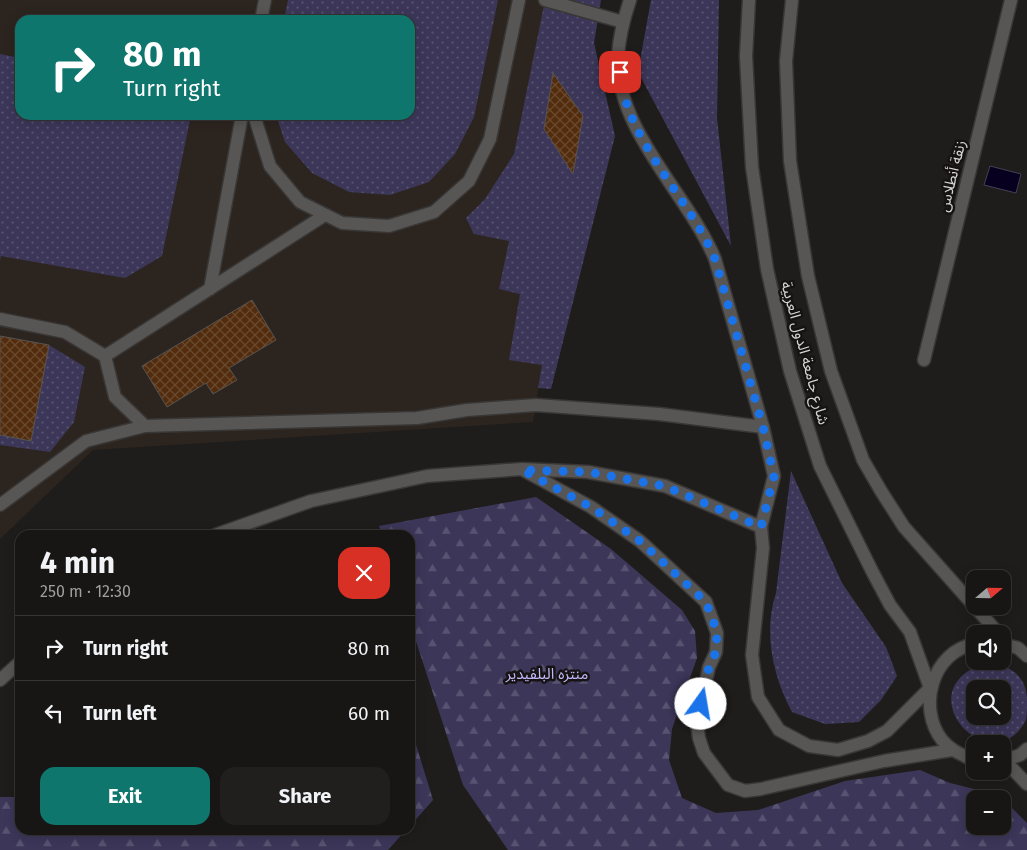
<!DOCTYPE html>
<html lang="en">
<head>
<meta charset="utf-8">
<style>
	:root { --surface:#171614; --page:#201f1d; --text:#f1f3f6; --muted:#9e9fa0; --line:#363534; --accent:#0f766e }
	body { margin:0; font-family:"Fira Sans","Noto Sans Arabic",sans-serif; background:var(--page); color:var(--text); height:100vh; display:flex; flex-direction:column; font-size:19px; white-space:nowrap }
	* { box-sizing:border-box; margin:0 }
	p { font-size:16px; color:var(--muted) }
	.icon { flex:none; width:28px; height:28px; fill:none; stroke:currentColor; stroke-width:2; stroke-linecap:round; stroke-linejoin:round }
	.map { position:relative; flex:1; overflow:hidden }
	.details { position:absolute; left:15px; top:530px; width:400px; height:305px; display:flex; flex-direction:column; background:var(--surface); border-radius:15px; box-shadow:0 2px 12px #0003,0 0 0 1px var(--line) }
	.details>* { flex:none }
	.hud { position:absolute; left:15px; top:15px; width:400px; height:105px; border-radius:15px; box-shadow:0 2px 12px #0003,0 0 0 1px var(--line); background:#0f766e; color:#fff; overflow:hidden }
	.needle { width:32px; rotate:70deg }
	.buttons { position:absolute; left:966px; top:570px; display:grid; gap:10px }
	.buttons a { display:grid; place-items:center; width:45px; height:45px; border-radius:10px; background:var(--surface); box-shadow:0 2px 12px #0003,0 0 0 1px var(--line); font-size:25px }
	.pin { position:absolute; display:grid; place-items:center; width:42px; height:42px; color:#fff; margin:-21px; border-radius:10px; box-shadow:0 2px 8px #0006 }
	.me { position:absolute; width:55px; margin:-28px; rotate:13deg; stroke-linejoin:round; filter:drop-shadow(0 0 4px #0008) }
	.turn { display:flex; align-items:center; gap:18px; height:105px; padding:0 25px; font-size:22px }
	.turn .icon { width:65px; height:65px; stroke-width:2.5 }
	.turn b { display:block; font-size:35px; line-height:42px }
	.round { display:grid; place-items:center; flex:none; width:52px; height:52px; border-radius:15px; background:var(--page) }
	.head { display:flex; align-items:center; justify-content:space-between; height:85px; padding:0 25px }
	h1 { font-size:30px; font-weight:700; line-height:38px }
	.cta { display:flex; gap:10px; margin-top:auto; padding:10px 25px }
	.cta a { flex:1; height:58px; border-radius:15px; background:var(--accent); color:#fff; font-size:20px; font-weight:700; line-height:58px; text-align:center }
	.cta a+a { background:var(--page); color:var(--text) }
	ul { padding:0; list-style:none }
	li { display:flex; align-items:center; gap:15px; height:65px; padding:0 25px; border-top:1px solid var(--line) }
	li div { flex:1 }
	li b { display:block; font-size:19px }
	li em { font-style:normal }
	.map>svg:first-child { display:block }
	.built { fill:#2c241f; fill-rule:evenodd }
	.green { fill:url(#green-dots); fill-rule:evenodd }
	.forest { fill:url(#forest-firs) }
	.water { fill:#07001e; stroke:#454055 }
	.building { fill:url(#building-cross-hatch); stroke:#575452 }
	.lines { fill:none; stroke-linecap:round; stroke-linejoin:round }
	.service-casing { stroke:#393735; stroke-width:15 }
	.minor-casing { stroke:#393735; stroke-width:15 }
	.tertiary-casing { stroke:#393735; stroke-width:15 }
	.service { stroke:#585655; stroke-width:12 }
	.minor { stroke:#585655; stroke-width:12 }
	.tertiary { stroke:#585655; stroke-width:12 }
	.route { stroke:#1a73e8; stroke-width:9; stroke-dasharray:0 16.2 }
	.labels { text-anchor:middle; stroke-width:5; stroke-linejoin:round; paint-order:stroke }
	.street-label { font-size:15px; fill:#d7d6d5; stroke:#161312 }
	.park-label { font-size:15px; fill:#c2bafd; stroke:#161312 }
</style>
</head>
<body>
<div class="map">
<svg width="1027" height="850" viewBox="0 0 1027 850">
	<defs>
		<pattern id="green-dots" width="8" height="8" patternUnits="userSpaceOnUse" patternTransform="scale(1.25)"><rect width="8" height="8" fill="#3c3759"/><path d="M2 2h.1M6 6h.1" fill="none" stroke="#575370" stroke-width="1.8" stroke-linecap="round"/></pattern>
		<pattern id="forest-firs" width="22" height="20" patternUnits="userSpaceOnUse" patternTransform="scale(1.25)"><rect width="22" height="20" fill="#3c3759"/><path d="M5 1l3.5 6h-7zM16 11l3.5 6h-7z" fill="#575370"/></pattern>
		<pattern id="building-cross-hatch" width="8" height="8" patternUnits="userSpaceOnUse" patternTransform="scale(1.25)"><rect width="8" height="8" fill="#522c0d"/><path d="M0 0l8 8M0 8l8-8" fill="none" stroke="#6a4a2f"/></pattern>
	</defs>
	<rect width="100%" height="100%" fill="#1f1d1b"/>
	<path class="built" d="M0 0H583L567 92 583 116 533 422 93 450 0 539ZM20 20H410V115H20Z"/>
	<g class="green">
		<path d="M288 0H498L474 117 455 154 429 182 390 195 349 192 312 173 285 142 276 115H410V20H284Z"/>
		<path d="M545 0H601L594 43 615 136 551 389 538 388 542 365 509 360 520 294 499 289 509 241 474 234 466 218 485 199 514 154ZM553 73 583 116 573 174 544 129Z"/>
		<path d="M651 0H719L717 118 731 246 638 72Z"/>
		<path d="M0 54 20 58V115H191L162 256 125 278 1 256 0 261Z"/>
		<path d="M0 336 49 345 85 367 74 422 50 452 0 445Z"/>
		<path d="M791 471 842 583 886 647 897 676 881 700 859 722 825 724 792 712C773 677 763 632 776 593Z"/>
		<path d="M985 663C1009 664 1027 675 1027 701 1027 707 1027 714 1026 720 992 785 903 691 985 663ZM975 689H1002V716H975Z"/>
	</g>
	<g class="forest">
		<path d="M536 497 611 549 682 610 695 631 697 658 672 729 669 760 682 798 716 813 758 810 845 781 920 770 950 783 982 791 996 799H975V826H1002L1003 803 1013 809 1027 823V850H508L463 785 410 623V535H382L379 526Z"/>
		<path d="M410 725 433 800 410 826Z"/>
		<path d="M0 797H20V830H406L388 850H0Z"/>
	</g>
	<path class="water" d="M990 166 1021 174 1016 193 984 185Z"/>
	<g class="building">
		<path d="M553 73 583 116 573 174 544 129Z"/>
		<path d="M252 300 276 340 229 368 237 380 213 394 206 383 167 407 142 366Z"/>
		<path d="M0 336 49 345 31 441 0 435Z"/>
	</g>
	<g class="lines">
		<defs>
			<g id="service">
				<path d="M545 0 623 22"/>
				<path d="M630 0C624 18 619 37 618 56 615 130 688 194 715 259L763 427 774 476 761 527"/>
				<path d="M261 20 265 0"/>
				<path d="M254 115 270 166 300 202 342 223 389 226 434 212 469 181 490 139 519 0"/>
				<path d="M210 289 242 115"/>
				<path d="M0 319 65 332 105 356 115 397 145 426"/>
				<path d="M105 356 325 215"/>
				<path d="M0 505 86 441 145 426 417 418 467 410 536 405 659 414 763 427"/>
			</g>
			<g id="minor">
				<path d="M924 360 1011 0"/>
				<path d="M525 471 591 507 640 541 706 602 717 633 716 652 709 667 697 723 699 738 704 753 728 785 745 791 761 789 884 761 952 750"/>
				<path d="M215 535 311 501 427 476 522 469 588 472 665 486 761 527 763 548 752 655 758 697 779 730 809 746 838 750 868 741 887 731 930 688"/>
				<path d="M0 680 20 662"/>
			</g>
			<g id="tertiary">
				<path d="M749 0 746 56 752 167 767 269 790 371 820 466 872 571 890 605 910 632 930 688"/>
				<path d="M792 0 786 61 790 161 808 276 831 371 863 460 881 491 904 527 999 634"/>
				<path d="M975 644C932 651 917 708 942 740 951 751 963 755 975 761"/>
				<path d="M1002 644 1018 648 1027 656"/>
				<path d="M1002 761 1020 755 1027 749"/>
				<path d="M1005 761 1027 784"/>
			</g>
		</defs>
		<use href="#service" class="service-casing"/>
		<use href="#minor" class="minor-casing"/>
		<use href="#tertiary" class="tertiary-casing"/>
		<use href="#service" class="service"/>
		<use href="#minor" class="minor"/>
		<use href="#tertiary" class="tertiary"/>
	</g>
	<g class="lines">
		<path class="route" d="M620 72C626 141 689 197 715 259L763 427 774 476 761 527 664 486 588 472 522 470 591 507 640 541 706 602 717 632 716 652 709 667 701 704"/>
	</g>
	<g class="labels">
		<g class="street-label">
			<text transform="translate(952 176) rotate(-76)" y="5">زنقة أنطلاس</text>
			<text transform="translate(805 353) rotate(75)" y="5">شارع جامعة الدول العربية</text>
		</g>
		<g class="park-label">
			<text x="547" y="679">منتزه البلفيدير</text>
		</g>
	</g>
</svg>
<div class="buttons">
<a><svg class="needle" viewBox="-14 -14 28 28"><path d="M0-13l5 13h-10z" fill="#e53935"/><path d="M0 13l5-13h-10z" fill="#9e9fa0"/></svg></a>
<a><svg class="icon" aria-label="sound" viewBox="0 0 24 24"><path d="M4 9h4l5-4v14l-5-4H4zM17 9q2 3 0 6"/></svg></a>
<a><svg class="icon" aria-label="search" viewBox="0 0 24 24"><circle cx="10" cy="10" r="6"/><path d="M15 15l6 6"/></svg></a>
<a>+</a>
<a>−</a>
</div>
<div class="pin" style="left:620px;top:72px;background:#d93025"><svg class="icon" aria-label="arrive" viewBox="0 0 24 24"><path d="M6 21V4h12l-3 4 3 4H6"/></svg></div>
<svg class="me" style="left:701px;top:704px" viewBox="-20 -20 40 40"><circle r="19" fill="#fff"/><path d="M0-13L10 11 0 6-10 11z" fill="#1a73e8"/></svg>
<div class="hud">
<div class="turn"><svg class="icon" aria-label="right" viewBox="0 0 24 24"><path d="M7 20v-9h11M14 6l5 5-5 5"/></svg><div><b>80 m</b>Turn right</div></div>
</div>
<section class="details">
<div class="head"><div><h1>4 min</h1><p>250 m · 12:30</p></div><a class="round" style="background:#d93025;color:#fff"><svg class="icon" aria-label="close" viewBox="0 0 24 24"><path d="M6 6l12 12M18 6L6 18"/></svg></a></div>
<ul>
<li><svg class="icon" aria-label="right" viewBox="0 0 24 24"><path d="M7 20v-9h11M14 6l5 5-5 5"/></svg><div><b>Turn right</b></div><em>80 m</em></li>
<li><svg class="icon" aria-label="left" viewBox="0 0 24 24"><path d="M17 20v-9H6M10 6l-5 5 5 5"/></svg><div><b>Turn left</b></div><em>60 m</em></li>
</ul>
<div class="cta"><a>Exit</a><a>Share</a></div>
</section>
</div>
</body>
</html>
